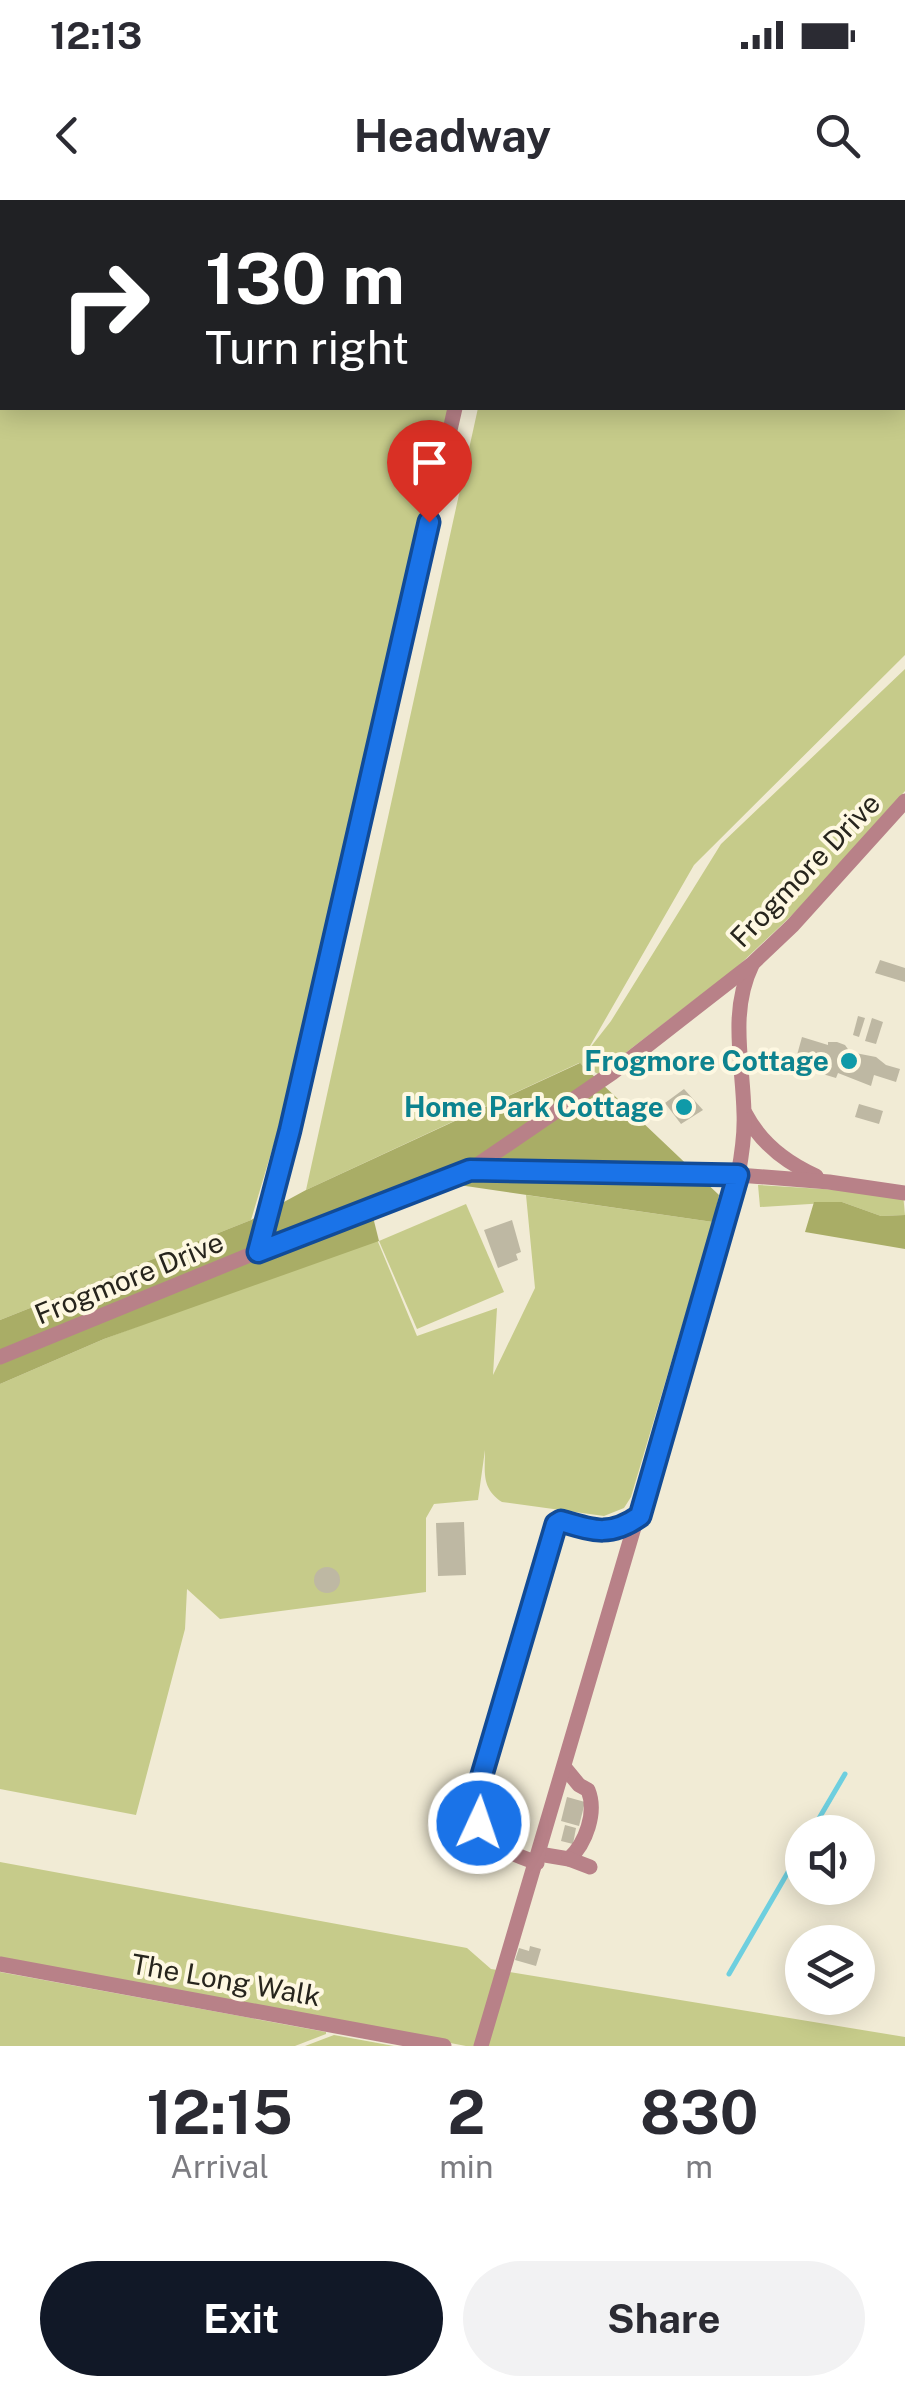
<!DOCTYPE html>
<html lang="en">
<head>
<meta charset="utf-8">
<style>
	:root { --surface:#fff; --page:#f2f2f3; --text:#2b2b33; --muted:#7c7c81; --accent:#111827 }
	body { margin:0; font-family:"Public Sans",sans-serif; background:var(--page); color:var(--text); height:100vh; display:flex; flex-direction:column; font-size:38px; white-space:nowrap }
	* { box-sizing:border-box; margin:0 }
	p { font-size:32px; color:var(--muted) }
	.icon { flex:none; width:55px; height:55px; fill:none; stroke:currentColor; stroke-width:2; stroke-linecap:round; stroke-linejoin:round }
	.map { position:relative; height:1846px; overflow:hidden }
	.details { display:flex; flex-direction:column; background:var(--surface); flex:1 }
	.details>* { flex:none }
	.hud { position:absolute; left:0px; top:0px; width:905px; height:210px; box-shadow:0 5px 25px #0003; background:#202124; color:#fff; overflow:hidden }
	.buttons { position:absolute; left:785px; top:1615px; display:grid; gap:20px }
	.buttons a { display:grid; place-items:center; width:90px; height:90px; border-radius:50%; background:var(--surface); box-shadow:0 5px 25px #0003; font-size:50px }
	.pin { position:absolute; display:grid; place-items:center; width:85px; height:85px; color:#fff; margin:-102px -42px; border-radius:50% 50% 50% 0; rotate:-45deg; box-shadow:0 0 10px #0007 }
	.pin .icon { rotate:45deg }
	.me { position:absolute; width:110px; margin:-55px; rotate:3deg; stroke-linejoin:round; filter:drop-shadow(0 0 8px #0008) }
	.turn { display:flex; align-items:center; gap:35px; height:210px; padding:0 40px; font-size:45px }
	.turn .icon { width:130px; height:130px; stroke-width:2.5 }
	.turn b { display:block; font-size:70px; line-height:85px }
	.eta { display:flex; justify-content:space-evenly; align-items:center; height:170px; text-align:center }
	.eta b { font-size:60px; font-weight:700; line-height:70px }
	.primary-button { display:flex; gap:20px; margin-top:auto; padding:20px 40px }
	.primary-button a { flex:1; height:115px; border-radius:60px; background:var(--accent); color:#fff; font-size:40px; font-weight:700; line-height:115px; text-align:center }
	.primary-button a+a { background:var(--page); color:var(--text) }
	.status { display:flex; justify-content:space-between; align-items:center; height:70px; padding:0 50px; background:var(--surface); direction:ltr }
	.status svg { height:28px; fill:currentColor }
	header { display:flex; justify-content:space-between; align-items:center; height:130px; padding:0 40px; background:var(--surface); font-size:45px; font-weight:700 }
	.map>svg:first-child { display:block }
	.green { fill:#c6cb8a }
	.forest { fill:#a9ad66 }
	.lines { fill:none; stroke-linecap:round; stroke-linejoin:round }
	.stream { stroke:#6ecfdf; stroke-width:5 }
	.building { fill:#beb8a3 }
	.minor { stroke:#b88188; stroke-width:15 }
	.route-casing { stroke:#114b97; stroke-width:25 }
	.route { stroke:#1a73e8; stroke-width:18 }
	.culture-dot { fill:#0f9aa8; stroke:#fef8e2; stroke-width:4 }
	.labels { text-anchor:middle; stroke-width:8; stroke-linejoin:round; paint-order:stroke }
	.street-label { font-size:28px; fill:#27251d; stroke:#fef8e2 }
	.culture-label { font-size:28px; font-weight:bold; fill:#0d838f; stroke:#fef8e2; text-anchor:end }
</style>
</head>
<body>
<div class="status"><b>12:13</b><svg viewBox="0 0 49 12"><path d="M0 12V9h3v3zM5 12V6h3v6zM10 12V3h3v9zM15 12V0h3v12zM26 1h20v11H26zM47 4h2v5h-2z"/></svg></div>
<header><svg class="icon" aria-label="back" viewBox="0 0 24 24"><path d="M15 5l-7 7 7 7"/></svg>Headway<svg class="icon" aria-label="search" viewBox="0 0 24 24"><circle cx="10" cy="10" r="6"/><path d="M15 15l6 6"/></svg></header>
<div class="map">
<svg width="905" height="1846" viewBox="0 0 905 1846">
	<rect width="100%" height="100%" fill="#f1ebd5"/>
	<g class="green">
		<path d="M0 0H496L2 2V208H448L286 903 251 1020 0 1120Z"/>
		<path d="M524 0H905V455L694 665 586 853 611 821 721 644 905 469V591L806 702 736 768 598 874 579 863 306 990 478 208H902V2H524Z"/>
		<path d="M758 985 903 994 905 1015 881 1016 842 1002 760 1007Z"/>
		<path d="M526 995 713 1022 631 1297 624 1308 604 1316 502 1302C481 1288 485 1272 485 1250L478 1300 434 1304 426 1318V1392L220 1419 187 1389 185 1429 136 1615 0 1589V1184L104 1139 376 1037 417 1136 497 1108 493 1175 535 1088Z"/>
		<path d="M466 1004 504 1092 417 1129 379 1041Z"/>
		<path d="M0 1662 467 1748 491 1769 905 1837V1846H466L0 1757Z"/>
		<path d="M0 1772 326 1832V1834L295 1846H0Z"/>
		<path d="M334 1835 394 1846H305Z"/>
	</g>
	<g class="forest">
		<path d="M580 863 719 995 713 1022 445 983 372 1013 379 1041 104 1139 0 1184V1120L251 1020 306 990Z"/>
		<path d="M814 1002H842L881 1016 905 1015V1049L805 1032Z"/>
	</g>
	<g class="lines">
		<g class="stream">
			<path d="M811 1632 845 1574"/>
			<path d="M729 1774 802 1648"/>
		</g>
	</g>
	<g class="building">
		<path d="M880 760 905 768V782L875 773Z"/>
		<path d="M858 816 865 818 859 837 853 835Z"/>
		<path d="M872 818 883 822 876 844 865 841Z"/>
		<path d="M802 837 828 845V842H837L845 845 850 852 876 857 886 865 900 869 896 882 874 875 871 886 838 873 836 878 826 875 819 871 822 864 797 855Z"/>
		<path d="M684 889 703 910 681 924 665 903Z"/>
		<path d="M859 904 883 911 879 924 855 917Z"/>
		<path d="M512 1020 521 1052 516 1054 518 1060 498 1068 484 1030Z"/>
		<path d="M464 1322 466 1375 438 1376 436 1323Z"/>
		<circle cx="327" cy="1380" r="13"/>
		<path d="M567 1597 585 1602 579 1626 561 1621Z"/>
		<path d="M565 1625 576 1628 573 1644 561 1641Z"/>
		<path d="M530 1746 541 1749 536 1766 515 1760 519 1748 529 1751Z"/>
	</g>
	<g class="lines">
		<g class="minor">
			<path d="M130 2 134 0"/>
			<path d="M502 2 503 0"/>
			<path d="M0 75 2 73"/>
			<path d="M745 913C760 942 787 963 816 976"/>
			<path d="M470 970 738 975C742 954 745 934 744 913 743 863 729 812 752 765"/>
			<path d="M257 1052 290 930 455 208"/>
			<path d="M0 1157 257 1052 470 970 612 873 752 764 793 725 905 601"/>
			<path d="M539 1654 569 1659C586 1643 597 1612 588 1590L579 1585 565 1568"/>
			<path d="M569 1659 590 1667"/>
			<path d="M537 1663C484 1643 480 1643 479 1585L556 1324 561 1321C594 1330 610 1337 640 1317"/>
			<path d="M0 1764 444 1846"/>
			<path d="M481 1846 738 975 829 982 905 993"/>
		</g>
	</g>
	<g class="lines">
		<defs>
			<path id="route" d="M429 322 290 930 258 1052 470 970 738 975 640 1316C610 1337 594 1331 561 1321L556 1324 479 1585V1623"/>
		</defs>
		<use href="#route" class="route-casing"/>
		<use href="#route" class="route"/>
	</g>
	<g class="culture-dot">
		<circle cx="849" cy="861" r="10"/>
		<circle cx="684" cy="907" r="10"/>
	</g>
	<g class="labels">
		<g class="street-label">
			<text transform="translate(805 670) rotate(-46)" y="10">Frogmore Drive</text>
			<text transform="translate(129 1078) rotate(-22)" y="10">Frogmore Drive</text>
			<text transform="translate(226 1780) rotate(10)" y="10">The Long Walk</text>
		</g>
		<g class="culture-label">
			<text x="829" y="871">Frogmore Cottage</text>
			<text x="664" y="917">Home Park Cottage</text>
		</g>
	</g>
</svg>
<div class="buttons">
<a><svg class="icon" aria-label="sound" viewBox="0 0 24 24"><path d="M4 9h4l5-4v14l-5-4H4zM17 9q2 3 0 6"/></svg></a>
<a><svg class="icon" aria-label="layers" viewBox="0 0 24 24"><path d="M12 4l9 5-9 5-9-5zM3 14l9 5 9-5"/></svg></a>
</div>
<div class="pin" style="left:429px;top:322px;background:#d93025"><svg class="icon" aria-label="arrive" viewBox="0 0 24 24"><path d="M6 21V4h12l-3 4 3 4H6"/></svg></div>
<svg class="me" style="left:479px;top:1623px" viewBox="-20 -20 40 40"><circle r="17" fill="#1a73e8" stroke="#fff" stroke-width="3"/><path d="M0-11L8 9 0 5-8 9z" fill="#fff"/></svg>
<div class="hud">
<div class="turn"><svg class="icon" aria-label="right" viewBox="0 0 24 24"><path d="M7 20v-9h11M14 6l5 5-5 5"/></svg><div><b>130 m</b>Turn right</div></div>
</div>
</div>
<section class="details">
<div class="eta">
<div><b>12:15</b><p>Arrival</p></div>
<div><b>2</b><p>min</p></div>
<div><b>830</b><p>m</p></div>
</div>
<div class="primary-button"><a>Exit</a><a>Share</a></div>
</section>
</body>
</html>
